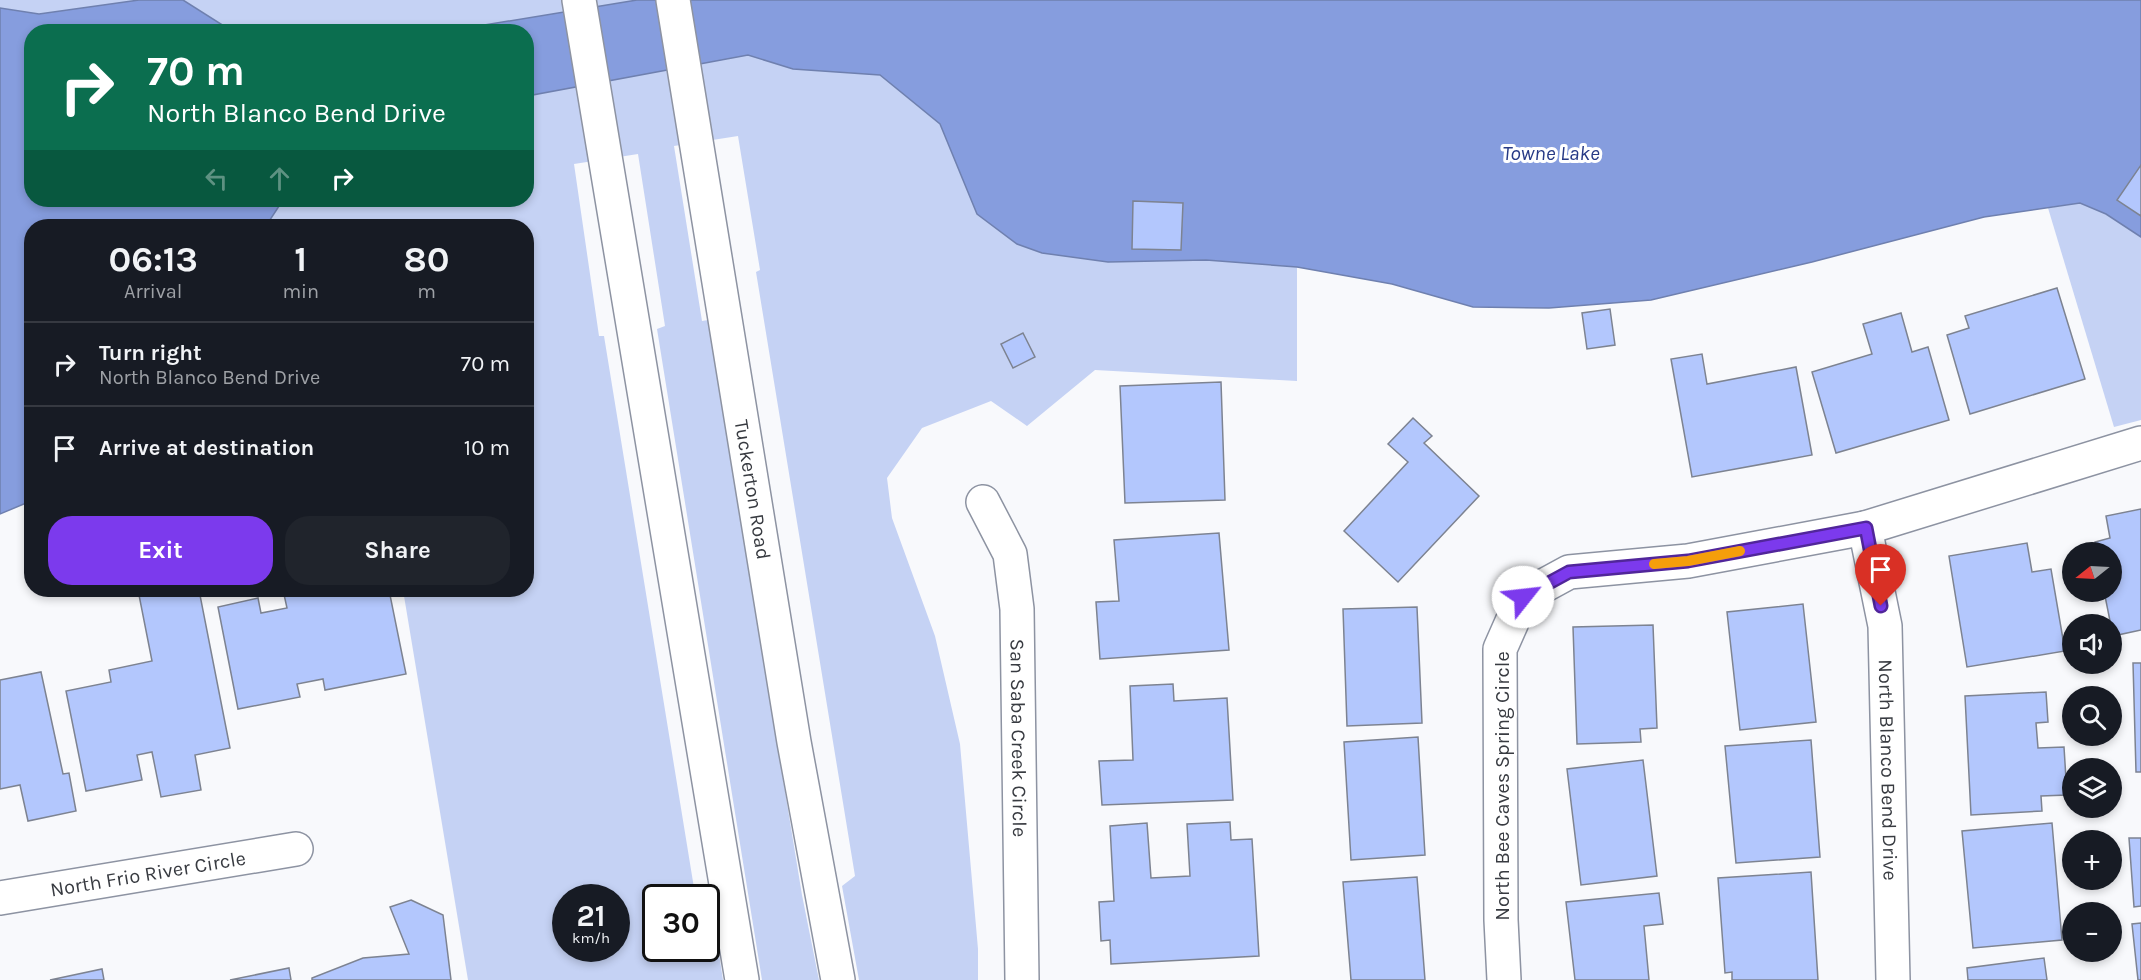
<!DOCTYPE html>
<html lang="en">
<head>
<meta charset="utf-8">
<style>
	:root { --surface:#171b24; --page:#20242c; --text:#f1f3f6; --muted:#9ea1a6; --line:#363941; --accent:#7c3aed }
	body { margin:0; font-family:Karla,sans-serif; background:var(--page); color:var(--text); height:100vh; display:flex; flex-direction:column; font-size:22px; white-space:nowrap }
	* { box-sizing:border-box; margin:0 }
	p { font-size:20px; color:var(--muted) }
	.icon { flex:none; width:33px; height:33px; fill:none; stroke:currentColor; stroke-width:2; stroke-linecap:round; stroke-linejoin:round }
	.map { position:relative; flex:1; overflow:hidden }
	.side { position:absolute; left:24px; top:219px; width:510px; height:378px; display:flex; flex-direction:column; background:var(--surface); border-radius:24px; box-shadow:0 3px 9px #0003 }
	.side>* { flex:none }
	.top-card { position:absolute; left:24px; top:24px; width:510px; height:183px; border-radius:24px; box-shadow:0 3px 9px #0003; background:#0b6e4f; color:#fff; overflow:hidden }
	.needle { width:39px; rotate:252deg }
	.buttons { position:absolute; left:2062px; top:542px; display:grid; gap:12px }
	.buttons a { display:grid; place-items:center; width:60px; height:60px; border-radius:50%; background:var(--surface); box-shadow:0 3px 9px #0003; font-size:30px }
	.speed { position:absolute; left:552px; top:884px; display:flex; gap:12px; font-size:30px; font-weight:700; text-align:center }
	.speed>* { display:grid; place-content:center; width:78px; height:78px; border-radius:50%; background:var(--surface); box-shadow:0 3px 9px #0003; line-height:1 }
	.speed small { font-size:15px; font-weight:400 }
	.speed .limit { border:3px solid #111; border-radius:9px; background:#fff; color:#111 }
	.pin { position:absolute; display:grid; place-items:center; width:51px; height:51px; color:#fff; margin:-62px -26px; border-radius:50% 50% 50% 0; rotate:-45deg; box-shadow:0 0 6px #0007 }
	.pin .icon { rotate:45deg }
	.me { position:absolute; width:66px; margin:-33px; rotate:61deg; stroke-linejoin:round; filter:drop-shadow(0 0 4px #0008) }
	.turn { display:flex; align-items:center; gap:21px; height:126px; padding:0 24px; font-size:27px }
	.turn .icon { width:78px; height:78px; stroke-width:2.5 }
	.turn b { display:block; font-size:42px; line-height:51px }
	.lanes { display:flex; align-items:center; height:57px; padding:0 24px; background:#0003; justify-content:center; gap:30px; direction:ltr }
	.lanes .off { opacity:.35 }
	.eta { display:flex; justify-content:space-evenly; align-items:center; height:102px; text-align:center }
	.eta b { font-size:36px; font-weight:700; line-height:42px }
	.cta { display:flex; gap:12px; margin-top:auto; padding:12px 24px }
	.cta a { flex:1; height:69px; border-radius:24px; background:var(--accent); color:#fff; font-size:24px; font-weight:700; line-height:69px; text-align:center }
	.cta a+a { background:var(--page); color:var(--text) }
	ul { padding:0; list-style:none }
	li { display:flex; align-items:center; gap:18px; height:84px; padding:0 24px; border-top:2px solid var(--line) }
	li div { flex:1 }
	li b { display:block; font-size:22px }
	li em { font-style:normal }
	.map>svg:first-child { display:block }
	.green { fill:#c5d2f4; fill-rule:evenodd }
	.water { fill:#869dde; stroke:#6f80af; stroke-width:1.5 }
	.building { fill:#b3c7fd; stroke:#7d8391; stroke-width:1.5 }
	.lines { fill:none; stroke-linecap:round; stroke-linejoin:round }
	.minor-casing { stroke:#8d93a2; stroke-width:36 }
	.secondary-casing { stroke:#8d93a2; stroke-width:36 }
	.minor { stroke:#fff; stroke-width:33 }
	.secondary { stroke:#fff; stroke-width:33 }
	.route-casing { stroke:#51269a; stroke-width:15 }
	.route { stroke:#7c3aed; stroke-width:10 }
	.slow { stroke:#f59e0b; stroke-width:10 }
	.labels { text-anchor:middle; stroke-width:6; stroke-linejoin:round; paint-order:stroke }
	.street-label { font-size:20px; fill:#383b41; stroke:#fff }
	.water-label { font-size:21px; font-style:italic; fill:#273a86; stroke:#fff }
</style>
</head>
<body>
<div class="map">
<svg width="2141" height="980" viewBox="0 0 2141 980">
	<rect width="100%" height="100%" fill="#f8f9fc"/>
	<g class="green">
		<path d="M0 0H139L39 14 0 8Z"/>
		<path d="M183 0H637L442 32 232 31Z"/>
		<path d="M748 54 793 69 880 75 940 124 977 214 1206 260 1297 267V381L1095 370 1027 426 991 401 922 428 887 478 892 518 935 636 960 744 978 949V980H859L842 886 855 876 756 272 760 270 738 136 674 146 702 321 708 320 802 895 819 980H762L657 329 665 326 638 154 574 164 599 336H604L695 894 698 897H656V948H706L707 904 712 909 723 980H468L403 590H526V226H269L268 224 283 200H526L527 96ZM566 897H616V948H566Z"/>
		<path d="M2080 203 2106 214 2141 237V420L2114 427 2048 208Z"/>
	</g>
	<g class="water">
		<path d="M139 0H183L232 31 32 32V200H283L266 226H32L31 501 0 514V8L39 14Z"/>
		<path d="M637 0H2141V237L2106 214 2080 203 1984 217 1812 262 1651 300 1549 308 1473 307 1392 284 1297 267 1206 260 1108 262 1042 253 1017 244 977 214 940 124 880 75 793 69 748 55 527 96 526 32H442Z"/>
	</g>
	<g class="building">
		<path d="M2141 165V216L2117 200Z"/>
		<path d="M1133 201 1183 203 1181 250 1132 249Z"/>
		<path d="M2057 288 2085 379 1970 414 1947 335 1969 328 1965 316Z"/>
		<path d="M1610 309 1615 345 1587 349 1582 313Z"/>
		<path d="M1901 313 1912 352 1928 347 1949 420 1836 453 1812 372 1872 354 1863 324Z"/>
		<path d="M1023 333 1035 357 1013 368 1001 344Z"/>
		<path d="M1702 354 1707 384 1796 367 1812 455 1692 477 1671 359Z"/>
		<path d="M1221 382 1225 500 1125 503 1120 386Z"/>
		<path d="M1413 418 1432 436 1424 443 1479 496 1398 582 1344 531 1408 462 1388 444Z"/>
		<path d="M2141 509V630L2113 636 2104 591H2112V552H2097L2095 542 2110 538 2106 516Z"/>
		<path d="M1219 533 1229 650 1100 659 1096 602 1119 601 1114 540Z"/>
		<path d="M2027 543 2032 572 2051 569 2065 651 1967 667 1949 556Z"/>
		<path d="M138 590H199L230 748 195 755 201 790 161 797 152 752 137 755 142 780 86 791 66 691 111 682 109 670 152 661Z"/>
		<path d="M283 590H389L406 674 325 690 323 679 297 684 300 697 238 709 218 607 258 598 261 613 287 608Z"/>
		<path d="M1803 604 1816 722 1740 730 1727 612Z"/>
		<path d="M1417 607 1422 723 1347 726 1343 609Z"/>
		<path d="M1653 625 1657 728 1640 729 1641 742 1577 744 1573 627Z"/>
		<path d="M2133 663H2141V772H2136Z"/>
		<path d="M41 672 63 774 69 773 76 811 28 821 20 785 0 789V680Z"/>
		<path d="M1173 684 1174 701 1227 698 1233 800 1102 805 1099 761 1133 760 1130 686Z"/>
		<path d="M2046 692 2048 722 2036 723 2038 748 2064 747 2067 795 2041 796 2042 811 1971 815 1965 696Z"/>
		<path d="M1418 737 1425 855 1351 860 1344 742Z"/>
		<path d="M1811 740 1820 857 1736 863 1725 746Z"/>
		<path d="M1643 760 1657 876 1581 885 1567 769Z"/>
		<path d="M1230 822 1231 840 1252 839 1259 956 1111 964 1110 940 1101 941 1099 902 1114 901 1110 826 1147 823 1151 878 1190 876 1187 824Z"/>
		<path d="M2052 823 2062 940 1973 948 1962 831Z"/>
		<path d="M2129 838H2141V906L2134 907Z"/>
		<path d="M1811 872 1818 980H1732V972L1725 973 1718 878Z"/>
		<path d="M1417 877 1425 980H1351L1343 882Z"/>
		<path d="M1659 893 1663 924 1644 926 1649 980H1575L1566 902Z"/>
		<path d="M411 900 443 915 451 980H312V978L363 958 409 954 390 907Z"/>
		<path d="M2141 923V980H2138L2132 924Z"/>
		<path d="M2044 958 2047 980H1968L1967 968Z"/>
		<path d="M289 968 291 980H230Z"/>
		<path d="M102 969 104 980H50Z"/>
	</g>
	<g class="lines">
		<defs>
			<g id="minor">
				<path id="s1" d="M983 502 1010 554 1017 609 1022 980"/>
				<path id="s2" d="M1865 528 1885 626 1893 980"/>
				<path id="s3" d="M0 898 296 849"/>
				<path d="M1504 980 1501 920 1500 649 1523 597 1569 572 1688 561 1865 528 2141 443"/>
			</g>
			<g id="secondary">
				<path d="M579 0 742 980"/>
				<path id="s4" d="M673 0 794 742 838 980"/>
			</g>
		</defs>
		<use href="#minor" class="minor-casing"/>
		<use href="#secondary" class="secondary-casing"/>
		<use href="#minor" class="minor"/>
		<use href="#secondary" class="secondary"/>
	</g>
	<g class="lines">
		<defs>
			<path id="route" d="M1523 597 1569 572 1688 561 1866 528 1881 606"/>
		</defs>
		<use href="#route" class="route-casing"/>
		<use href="#route" class="route"/>
		<path class="slow" d="M1654 564 1688 561 1740 551"/>
	</g>
	<g class="labels">
		<g class="street-label">
			<text dy="7" stroke="none"><textPath href="#s4" startOffset="496">Tuckerton Road</textPath></text>
			<text dy="7" stroke="none"><textPath href="#s1" startOffset="243">San Saba Creek Circle</textPath></text>
			<text dy="7" stroke="none"><textPath href="#s2" startOffset="244">North Blanco Bend Drive</textPath></text>
			<text transform="translate(1502 786) rotate(-90)" y="7">North Bee Caves Spring Circle</text>
			<text dy="7" stroke="none"><textPath href="#s3" startOffset="150">North Frio River Circle</textPath></text>
		</g>
		<g class="water-label">
			<text x="1551" y="160">Towne Lake</text>
		</g>
	</g>
</svg>
<div class="buttons">
<a><svg class="needle" viewBox="-14 -14 28 28"><path d="M0-13l5 13h-10z" fill="#e53935"/><path d="M0 13l5-13h-10z" fill="#9ea1a6"/></svg></a>
<a><svg class="icon" aria-label="sound" viewBox="0 0 24 24"><path d="M4 9h4l5-4v14l-5-4H4zM17 9q2 3 0 6"/></svg></a>
<a><svg class="icon" aria-label="search" viewBox="0 0 24 24"><circle cx="10" cy="10" r="6"/><path d="M15 15l6 6"/></svg></a>
<a><svg class="icon" aria-label="layers" viewBox="0 0 24 24"><path d="M12 4l9 5-9 5-9-5zM3 14l9 5 9-5"/></svg></a>
<a>+</a>
<a>−</a>
</div>
<div class="speed"><div>21<small>km/h</small></div><div class="limit">30</div></div>
<div class="pin" style="left:1881px;top:606px;background:#d93025"><svg class="icon" aria-label="arrive" viewBox="0 0 24 24"><path d="M6 21V4h12l-3 4 3 4H6"/></svg></div>
<svg class="me" style="left:1523px;top:597px" viewBox="-20 -20 40 40"><circle r="19" fill="#fff"/><path d="M0-13L10 11 0 6-10 11z" fill="#7c3aed"/></svg>
<div class="top-card">
<div class="turn"><svg class="icon" aria-label="right" viewBox="0 0 24 24"><path d="M7 20v-9h11M14 6l5 5-5 5"/></svg><div><b>70 m</b>North Blanco Bend Drive</div></div>
<div class="lanes"><svg class="icon off" aria-label="left" viewBox="0 0 24 24"><path d="M17 20v-9H6M10 6l-5 5 5 5"/></svg><svg class="icon off" aria-label="ahead" viewBox="0 0 24 24"><path d="M12 20V5M6 11l6-6 6 6"/></svg><svg class="icon" aria-label="right" viewBox="0 0 24 24"><path d="M7 20v-9h11M14 6l5 5-5 5"/></svg></div>
</div>
<section class="side">
<div class="eta">
<div><b>06:13</b><p>Arrival</p></div>
<div><b>1</b><p>min</p></div>
<div><b>80</b><p>m</p></div>
</div>
<ul>
<li><svg class="icon" aria-label="right" viewBox="0 0 24 24"><path d="M7 20v-9h11M14 6l5 5-5 5"/></svg><div><b>Turn right</b><p>North Blanco Bend Drive</p></div><em>70 m</em></li>
<li><svg class="icon" aria-label="arrive" viewBox="0 0 24 24"><path d="M6 21V4h12l-3 4 3 4H6"/></svg><div><b>Arrive at destination</b></div><em>10 m</em></li>
</ul>
<div class="cta"><a>Exit</a><a>Share</a></div>
</section>
</div>
</body>
</html>
